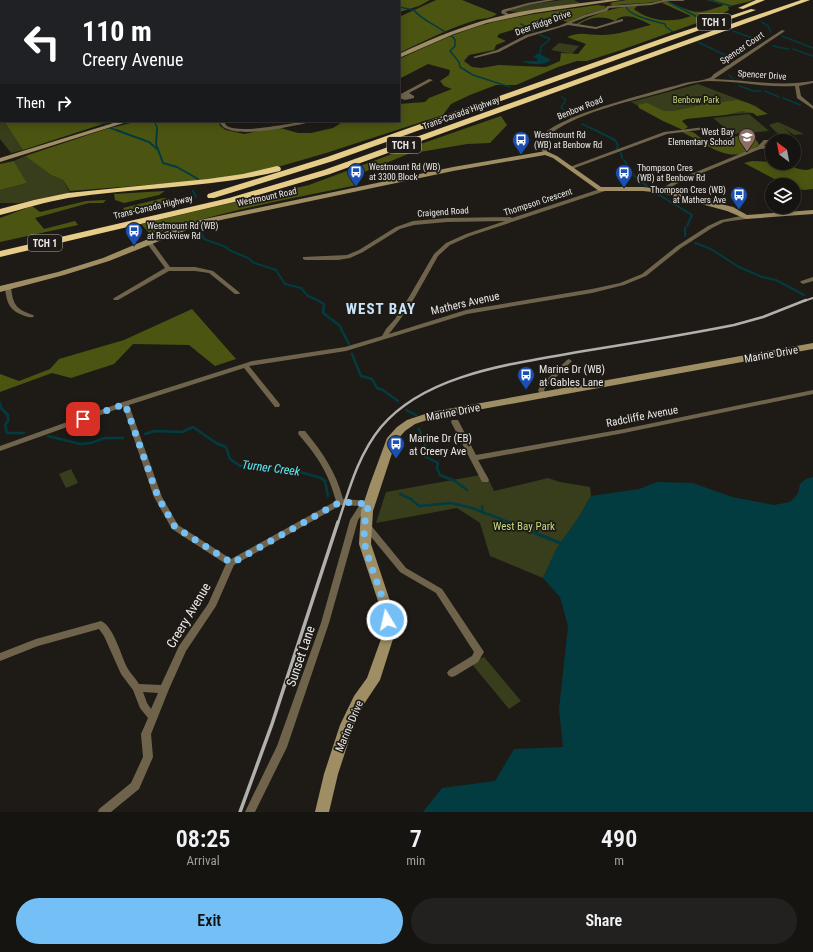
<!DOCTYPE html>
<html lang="en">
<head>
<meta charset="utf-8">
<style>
	:root { --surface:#161411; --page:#23211f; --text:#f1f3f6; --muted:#9e9e9f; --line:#353331; --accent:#74c0f6 }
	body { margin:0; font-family:"Roboto Condensed",sans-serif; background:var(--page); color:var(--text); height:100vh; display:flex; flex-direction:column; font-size:15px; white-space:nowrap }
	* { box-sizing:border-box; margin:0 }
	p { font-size:13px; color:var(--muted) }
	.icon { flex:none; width:22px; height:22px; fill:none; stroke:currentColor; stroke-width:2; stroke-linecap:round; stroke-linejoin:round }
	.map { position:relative; height:812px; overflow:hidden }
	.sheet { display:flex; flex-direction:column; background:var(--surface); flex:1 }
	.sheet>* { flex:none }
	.hud { position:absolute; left:0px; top:0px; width:400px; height:122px; box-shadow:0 2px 10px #0003,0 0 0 1px var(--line); background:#202124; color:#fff; overflow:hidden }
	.needle { width:26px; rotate:328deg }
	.tools { position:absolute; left:765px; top:134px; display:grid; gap:8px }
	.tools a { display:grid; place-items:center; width:36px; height:36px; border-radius:50%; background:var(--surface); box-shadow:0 2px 10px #0003,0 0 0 1px var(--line); font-size:20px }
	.pin { position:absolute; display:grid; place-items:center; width:34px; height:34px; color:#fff; margin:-17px; border-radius:8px; box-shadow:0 2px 6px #0006 }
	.me { position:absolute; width:44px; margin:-22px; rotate:351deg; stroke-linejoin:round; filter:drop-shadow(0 0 3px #0008) }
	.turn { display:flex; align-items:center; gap:14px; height:84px; padding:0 16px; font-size:18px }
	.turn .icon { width:52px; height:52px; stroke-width:2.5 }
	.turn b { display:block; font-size:28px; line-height:34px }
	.then { display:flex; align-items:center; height:38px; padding:0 16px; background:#0003; gap:8px; font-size:15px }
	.eta { display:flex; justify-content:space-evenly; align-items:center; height:68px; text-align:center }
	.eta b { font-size:24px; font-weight:600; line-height:28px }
	.action { display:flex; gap:8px; margin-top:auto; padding:8px 16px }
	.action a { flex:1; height:46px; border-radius:24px; background:var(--accent); color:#111; font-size:16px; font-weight:600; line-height:46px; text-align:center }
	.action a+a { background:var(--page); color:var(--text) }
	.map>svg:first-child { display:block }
	.green { fill:#383e1b }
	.forest { fill:#4b5511 }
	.water { fill:#023c40 }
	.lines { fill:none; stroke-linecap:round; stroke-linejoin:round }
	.stream-far3 { stroke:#023c40; stroke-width:1.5 }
	.stream-far2 { stroke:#023c40; stroke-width:2 }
	.stream-far1 { stroke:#023c40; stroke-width:2.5 }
	.stream { stroke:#023c40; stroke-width:3.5 }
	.street { fill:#6f644b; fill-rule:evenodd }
	.secondary { fill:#9f8e64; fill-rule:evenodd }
	.highway { fill:#e6cc89; fill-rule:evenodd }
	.rail-far2 { stroke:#b2b0ad; stroke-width:2 }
	.rail-far1 { stroke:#b2b0ad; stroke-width:2.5 }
	.rail { stroke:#b2b0ad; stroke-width:3.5 }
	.route { stroke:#74c0f6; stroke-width:7; stroke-dasharray:0 12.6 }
	.labels { text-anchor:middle; stroke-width:3.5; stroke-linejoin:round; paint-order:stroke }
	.far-street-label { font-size:9px; fill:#eae8e6; stroke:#1e1b17 }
	.far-park-label { font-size:9px; fill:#c8da7d; stroke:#1e1b17 }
	.far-poi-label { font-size:9px; fill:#eae8e6; stroke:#1e1b17; text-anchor:start }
	.shield { fill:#1e1b17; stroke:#adaaa8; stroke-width:1 }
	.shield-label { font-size:10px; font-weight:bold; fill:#eae8e6 }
	.street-label { font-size:11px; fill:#eae8e6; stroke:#1e1b17 }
	.poi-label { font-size:11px; fill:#eae8e6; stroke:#1e1b17; text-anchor:start }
	.park-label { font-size:11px; fill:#c8da7d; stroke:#1e1b17 }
	.water-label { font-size:12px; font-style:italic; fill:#60ebf7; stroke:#1e1b17 }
	.near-street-label { font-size:13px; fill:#eae8e6; stroke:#1e1b17 }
	.district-label { font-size:15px; font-weight:bold; letter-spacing:1px; fill:#c9e4f8; stroke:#1e1b17 }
</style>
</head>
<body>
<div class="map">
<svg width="813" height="812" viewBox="0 0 813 812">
	<rect width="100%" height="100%" fill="#1e1b17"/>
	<g class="green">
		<path d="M562 0H574L580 3 517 12 508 11 527 5Z"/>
		<path d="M559 43 579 46 572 54 551 50Z"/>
		<path d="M698 84 756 106 764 112 662 119 631 102Z"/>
		<path d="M749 114 769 131 732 134 713 118Z"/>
		<path d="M0 116 1 121H4L23 150 11 153 0 139Z"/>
		<path d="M778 122 804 134 794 135 782 126 791 134 780 136 769 125Z"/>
		<path d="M25 156 51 175 63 180 70 193 19 203H0V190L27 183 14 161Z"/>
		<path d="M71 469 78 483 66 488 59 474Z"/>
		<path d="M486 474 494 491 548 478 560 482 590 487 591 496 579 517 557 548 543 578 490 556 480 523 457 508 376 523 386 492Z"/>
		<path d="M484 657 521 701 509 709 471 663Z"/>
	</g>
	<g class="forest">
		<path d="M351 0H430L419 6 399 12V1Z"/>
		<path d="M436 0H462L497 14C491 19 483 18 476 20 450 28 424 41 399 53V17Z"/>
		<path d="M627 0H662C646 5 629 2 613 6L610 4 613 2Z"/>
		<path d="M707 0H754C745 3 736 4 728 7L729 10 722 14 621 50 587 61H577L558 67 516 85H496L470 95 451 104 443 115 326 153 271 169 223 179 70 191 63 180 51 175 25 156 106 129 139 121H219L220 126 226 130 244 134 277 127 298 133H311L333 128 344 121H399V104L425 102 429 98 452 89 444 86 440 81 449 75 450 70 428 64 399 79V59C430 45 461 30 494 22 528 14 563 10 597 5L605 6 606 9 586 14 568 22 554 19 531 25 538 30 532 31 519 28 499 34 497 37 506 41 496 45 494 50 469 55 464 61 472 67 481 68 499 65 546 67 560 61 561 53 578 54 586 44 567 37C580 31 587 35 601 35 618 35 634 29 651 25 640 19 625 11 615 21 603 15 589 17 578 25L576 24C595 14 616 6 637 6L634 9C650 22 674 23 691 16L662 3 667 1C695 13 694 16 724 5Z"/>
		<path d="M737 100 748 103 768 114 757 116 753 113 742 111 725 115 686 119 682 121 688 127 683 130 663 121 639 108 638 105 647 103 664 111H674L701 105Z"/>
		<path d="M501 116 507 125 490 143 467 144 408 154 352 177 357 185C288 199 218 212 151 235L141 224 309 185 395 153Z"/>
		<path d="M4 121H112L23 150Z"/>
		<path d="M687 131C697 132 696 136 703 139 720 146 751 124 759 145 731 168 708 144 682 132Z"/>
		<path d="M14 161 27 183 0 190V164Z"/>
		<path d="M752 161 791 163 790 165C796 169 807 172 813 168V189L804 190 794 188V185H786L744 163Z"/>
		<path d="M165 191 159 195 124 203 115 200 114 194Z"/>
		<path d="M163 198 173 200 174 202 127 214 123 208Z"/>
		<path d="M106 200 103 203H89L35 218 44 229 75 221 78 225 0 242V218L32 206 40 212 86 201Z"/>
		<path d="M192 309 236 359 215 366 189 345 133 344 114 364 71 378 52 373 0 392V374L19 381 50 369 59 359 124 340Z"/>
	</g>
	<g class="water">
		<path d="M537 54H540L551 60C544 66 530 65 521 61H537L538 59 533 57Z"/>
		<path d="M813 477V812H423L442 788 495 781 514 749 563 747 559 709 568 626 560 597 543 578 557 548 579 517 591 496 639 489 657 482 693 483 732 497 774 505 790 502 798 494 800 484 806 479Z"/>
	</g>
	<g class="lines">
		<g class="stream-far3">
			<path d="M169 0 171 1"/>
			<path d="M377 0 380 1"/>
			<path d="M710 0 731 6"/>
			<path d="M669 2 703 20"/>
			<path d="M399 7 414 10C420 19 436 25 445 32"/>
			<path d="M626 7C631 17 655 21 665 24L666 27 673 32"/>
			<path d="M762 22 768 26 771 32"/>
			<path d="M521 24 534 32"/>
			<path d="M733 31 761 41"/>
			<path d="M540 35 550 39 541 47 540 54"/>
			<path d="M452 36 455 40V46L450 51 459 62 460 67 473 75 510 87"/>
			<path d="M782 36 813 48"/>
			<path d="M698 42 733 59"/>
			<path d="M773 46 788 49"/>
			<path d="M793 49 813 56"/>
			<path d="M729 75 733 79"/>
			<path d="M739 86 754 91H761"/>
			<path d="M765 91 779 97"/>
			<path d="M562 97 566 100 561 107 572 118"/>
			<path d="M783 98 800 105"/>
			<path d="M72 121 104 123 110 128 119 131"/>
			<path d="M154 121 157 127V131"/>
			<path d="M582 124 597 131"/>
		</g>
		<g class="stream-far2">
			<path d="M116 130 149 142 157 149"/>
			<path d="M157 130 156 144 163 163 177 167 198 179"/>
			<path d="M595 130 615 140 618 145 617 148"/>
			<path d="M621 153 622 158"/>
			<path d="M624 160 635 177 647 186"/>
			<path d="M193 191 196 197"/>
			<path d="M656 193 692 215 687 226"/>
			<path d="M200 228 204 239 226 247 229 250 248 258 254 263 276 270 285 284 301 288 308 296 319 301"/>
			<path d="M685 228V236"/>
			<path d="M695 243 711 249 739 267 762 277 776 280 804 295"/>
		</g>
		<g class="stream-far1">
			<path d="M317 300 324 304 323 313 339 325 349 344"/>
			<path d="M352 354 361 376 372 379 377 388 383 390 398 401"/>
			<path d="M0 403 1 408 8 415V421L5 425 7 433H24"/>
			<path d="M406 410 416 415"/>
			<path d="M419 429 425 444 423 453 424 456 438 463 437 468 440 475 455 481 467 490"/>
			<path d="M145 434 155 431 182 432 193 427 216 443 226 447 230 459 240 466 255 464 273 468 290 469 321 478 325 481 328 496"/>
			<path d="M48 436 80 444 91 443 105 438H123"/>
			<path d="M400 494 411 499 419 506 451 503 472 508 511 523"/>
			<path d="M482 506 483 513"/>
		</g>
		<path class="stream" d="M508 522 560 543"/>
		<g class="street">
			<path d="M245 0H251L244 1Z"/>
			<path d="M546 0H555L528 5 505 12 511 15 512 16 510 17 501 13 502 10 528 3Z"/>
			<path d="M663 0H685L683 1H668L651 5 609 8 607 11 586 17 571 23 596 27 622 19H623V21L596 29 568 25 528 37 499 52 475 58 473 57 497 50 526 35 559 26 584 15 605 9 607 6 651 3Z"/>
			<path d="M782 30 785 31 714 79C747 80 780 87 813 81V83L799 86 801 96 813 106V109L797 98 795 86C766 88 739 81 710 81 694 81 678 88 663 92 625 103 576 112 545 138L544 145 548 153V154H544C541 149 537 143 541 137 557 115 657 91 685 83 690 82 706 80 709 78 711 78 712 76 714 74Z"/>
			<rect x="0" y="66" width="1" height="2"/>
			<path d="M429 79 433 80 409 93 414 96V98L405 100 399 98V95Z"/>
			<rect x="0" y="86" width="1" height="3"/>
			<path d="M219 121H223C224 122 226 125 227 126 242 135 295 121 314 121L312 122C291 126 244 138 225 128 222 127 220 123 219 121Z"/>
			<path d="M705 127H707V129L667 134 572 169 567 168 664 132Z"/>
			<path d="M764 140H776L778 141 767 142 764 146H772V148L760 149 678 183 663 192 661 193 658 191 674 181 757 147Z"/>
			<path d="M603 188 606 190 605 191 470 236 450 245 438 256 415 297 399 321 389 334 466 310 592 289 620 283 642 274 677 246 708 226 721 220 746 215 749 217 746 219 724 222 712 228 681 248 646 276 624 285 592 293 467 314 346 351 249 366 279 403 280 405 279 407H275L244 368 129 405 162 497 178 525 231 559 336 501C328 472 318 457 299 435L298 433 299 431H305C323 453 336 472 343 499L369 501 372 502 373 504 372 506 367 507 358 520 329 623 287 747 255 812H245L277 746 321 623 350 520 359 506 341 505 234 565 216 606 186 651 169 689 151 734 153 757 139 789 111 812H98L99 809 131 783 143 757 141 734 148 718 140 708 133 690 121 674 104 636 99 629 38 646 0 661V653L36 639 101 621C114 626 121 657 128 669 131 674 136 679 139 684L161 685 179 646 208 604 226 564 172 529 154 497 123 407 0 451V446L123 402 243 364 252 361 345 347 382 336 386 329 395 319 409 297 434 254 446 243 466 234 505 221 447 222 414 225 400 229 363 252 350 258 338 260H305L303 259V257L347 255 359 250 396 227 413 221 447 218 510 217 512 218ZM143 692 158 693 151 709 147 703Z"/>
			<path d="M149 240 151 241 170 267H195L213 271 240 293 239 294H235L209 273 195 271H169L118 300H114L113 299 114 298 165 268 146 242Z"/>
			<path d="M813 277V281L803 284 800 282 801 281Z"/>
			<path d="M8 285 11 287C13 305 16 309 33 315L34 316 33 317C29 318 25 316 20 314 8 309 6 299 5 287Z"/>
			<path d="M569 359 572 361 546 387 544 390 547 396 546 398H542L538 390 541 385 567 360Z"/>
			<path d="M813 390V394L624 433 478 460 489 480 488 482H482L481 480 451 422 452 420H458L476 455 624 429Z"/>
			<path d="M366 522 369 523 406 568 442 589 484 652 478 662 455 676 452 677 449 676 447 673 449 670 472 656 474 652 436 593 400 572 363 527 362 525 363 523Z"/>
		</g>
		<g class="secondary">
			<path d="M302 0H310L301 1Z"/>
			<path d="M606 0H621L534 13 487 23 454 34 399 58V54C426 41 453 30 482 21 522 9 565 5 606 0Z"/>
			<rect x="0" y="102" width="1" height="4"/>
			<path d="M120 121H130L0 162V158Z"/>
			<path d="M546 151 557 156 601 187H643L661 189 733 207 747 215 813 210V214L746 219 727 211 661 193 643 191H599L553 158 545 155 453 171 202 224 109 261 64 275 0 292V286L58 272 103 258 177 227 200 220 453 167Z"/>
			<path d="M813 343V349L433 418 415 424 405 431 396 441 373 511 371 544 391 604 393 639 380 680 364 704 354 725 338 774 329 812H315L324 774 340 725 354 696 367 678 381 639 379 604 359 544 361 511 370 484 387 438 397 427 407 420 431 412Z"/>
		</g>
		<g class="highway">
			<path d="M756 0H765L743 9 738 8Z"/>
			<path d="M801 0H810L330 174 234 202 0 257V251L229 198 324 170 745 19Z"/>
			<path d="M751 9 756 10 333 161 214 198H208L207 196 208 194 327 157 669 36Z"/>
			<path d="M277 166 280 167 281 169 280 171C210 188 139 187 68 198 45 202 23 209 0 215V209L34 200 68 193 208 179 243 174Z"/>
		</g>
		<path class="rail-far2" d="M804 301 813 298"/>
		<path class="rail-far1" d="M338 523C349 490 358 455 381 427 427 372 519 363 584 351 634 343 684 335 734 325L763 317 806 300"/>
		<path class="rail" d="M240 812 272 724 338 522"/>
	</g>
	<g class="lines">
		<path class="route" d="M83 419 125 404 158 497 175 527 232 563 340 502 369 504C365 516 363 533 365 545 371 571 384 594 387 620"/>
	</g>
	<defs>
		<symbol id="school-pin" viewBox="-11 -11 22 30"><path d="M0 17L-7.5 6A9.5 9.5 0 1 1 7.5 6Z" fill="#8d6e63" stroke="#1e1b17"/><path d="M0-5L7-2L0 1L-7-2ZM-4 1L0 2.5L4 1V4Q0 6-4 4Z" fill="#fff"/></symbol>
		<symbol id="bus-pin" viewBox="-11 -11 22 30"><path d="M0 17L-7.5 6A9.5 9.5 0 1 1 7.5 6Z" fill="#1a4fb4" stroke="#1e1b17"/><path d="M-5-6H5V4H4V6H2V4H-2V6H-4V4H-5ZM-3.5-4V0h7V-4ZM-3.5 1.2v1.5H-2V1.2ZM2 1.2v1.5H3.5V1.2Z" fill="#fff"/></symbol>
	</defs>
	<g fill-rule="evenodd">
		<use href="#school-pin" x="737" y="127" width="20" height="27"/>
		<use href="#bus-pin" x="511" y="130" width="20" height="27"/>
		<use href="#bus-pin" x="346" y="162" width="20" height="27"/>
		<use href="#bus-pin" x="614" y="163" width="20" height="27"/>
		<use href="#bus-pin" x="729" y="185" width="20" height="27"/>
		<use href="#bus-pin" x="124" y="221" width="20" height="27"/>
		<use href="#bus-pin" x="516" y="365" width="20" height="27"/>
		<use href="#bus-pin" x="386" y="434" width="20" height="27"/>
	</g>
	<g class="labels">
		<g class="far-street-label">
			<text transform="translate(543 23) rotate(-20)" y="3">Deer Ridge Drive</text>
			<text transform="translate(742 48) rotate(-34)" y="3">Spencer Court</text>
			<text transform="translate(762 75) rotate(4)" y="3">Spencer Drive</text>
			<text transform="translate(580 108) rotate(-22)" y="3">Benbow Road</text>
			<text transform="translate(461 113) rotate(-20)" y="3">Trans-Canada Highway</text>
			<text transform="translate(267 197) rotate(-12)" y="3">Westmount Road</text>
			<text transform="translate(538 202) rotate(-18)" y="3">Thompson Crescent</text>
			<text transform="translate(153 207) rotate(-13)" y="3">Trans-Canada Highway</text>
			<text transform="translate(443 212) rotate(-4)" y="3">Craigend Road</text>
		</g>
		<g class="far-park-label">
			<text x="696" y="103">Benbow Park</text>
		</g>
		<g class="far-poi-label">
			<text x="734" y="135" text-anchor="end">West Bay<tspan x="734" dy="10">Elementary School</tspan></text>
			<text x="534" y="138">Westmount Rd<tspan x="534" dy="10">(WB) at Benbow Rd</tspan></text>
			<text x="369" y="170">Westmount Rd (WB)<tspan x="369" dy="10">at 3300 Block</tspan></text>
			<text x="637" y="171">Thompson Cres<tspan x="637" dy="10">(WB) at Benbow Rd</tspan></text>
			<text x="726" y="193" text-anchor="end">Thompson Cres (WB)<tspan x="726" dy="10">at Mathers Ave</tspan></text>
			<text x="147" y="229">Westmount Rd (WB)<tspan x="147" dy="10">at Rockview Rd</tspan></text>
		</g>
		<g class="shield">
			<rect x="697" y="14" width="34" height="16" rx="3"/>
			<rect x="387" y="137" width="34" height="16" rx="3"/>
			<rect x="28" y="235" width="34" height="16" rx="3"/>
		</g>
		<g class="shield-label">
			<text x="714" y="26">TCH 1</text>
			<text x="404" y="149">TCH 1</text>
			<text x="45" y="247">TCH 1</text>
		</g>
		<g class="street-label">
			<text transform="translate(465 303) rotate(-13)" y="4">Mathers Avenue</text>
			<text transform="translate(771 354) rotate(-10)" y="4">Marine Drive</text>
			<text transform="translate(453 412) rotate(-11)" y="4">Marine Drive</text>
			<text transform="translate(642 416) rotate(-11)" y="4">Radcliffe Avenue</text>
			<text transform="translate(349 726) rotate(-67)" y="4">Marine Drive</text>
		</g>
		<g class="poi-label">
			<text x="539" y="373">Marine Dr (WB)<tspan x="539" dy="13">at Gables Lane</tspan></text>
			<text x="409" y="442">Marine Dr (EB)<tspan x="409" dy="13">at Creery Ave</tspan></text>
		</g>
		<g class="park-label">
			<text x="524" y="530">West Bay Park</text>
		</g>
		<g class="water-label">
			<text transform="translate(271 468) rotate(7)" y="4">Turner Creek</text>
		</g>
		<g class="near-street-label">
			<text transform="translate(188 615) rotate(-59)" y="5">Creery Avenue</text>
			<text transform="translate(300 656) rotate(-71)" y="5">Sunset Lane</text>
		</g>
		<g class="district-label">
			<text x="381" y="314">WEST BAY</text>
		</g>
	</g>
</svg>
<div class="tools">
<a><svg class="needle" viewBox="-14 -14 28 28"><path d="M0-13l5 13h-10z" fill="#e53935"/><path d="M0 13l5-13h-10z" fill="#9e9e9f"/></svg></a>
<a><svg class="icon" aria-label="layers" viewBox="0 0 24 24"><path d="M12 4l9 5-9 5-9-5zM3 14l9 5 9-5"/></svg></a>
</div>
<div class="pin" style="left:83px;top:419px;background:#d93025"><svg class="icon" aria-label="arrive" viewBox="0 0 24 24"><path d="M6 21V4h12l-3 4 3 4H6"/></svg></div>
<svg class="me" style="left:387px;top:620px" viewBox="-20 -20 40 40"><circle r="17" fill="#74c0f6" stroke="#fff" stroke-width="3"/><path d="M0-11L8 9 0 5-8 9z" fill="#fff"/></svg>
<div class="hud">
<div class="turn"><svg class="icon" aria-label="left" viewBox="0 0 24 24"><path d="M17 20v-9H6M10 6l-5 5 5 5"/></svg><div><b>110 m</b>Creery Avenue</div></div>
<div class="then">Then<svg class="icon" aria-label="right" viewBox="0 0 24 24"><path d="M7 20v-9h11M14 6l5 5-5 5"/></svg></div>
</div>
</div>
<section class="sheet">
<div class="eta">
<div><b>08:25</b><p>Arrival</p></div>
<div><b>7</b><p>min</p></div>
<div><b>490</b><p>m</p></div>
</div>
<div class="action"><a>Exit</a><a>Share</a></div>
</section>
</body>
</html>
